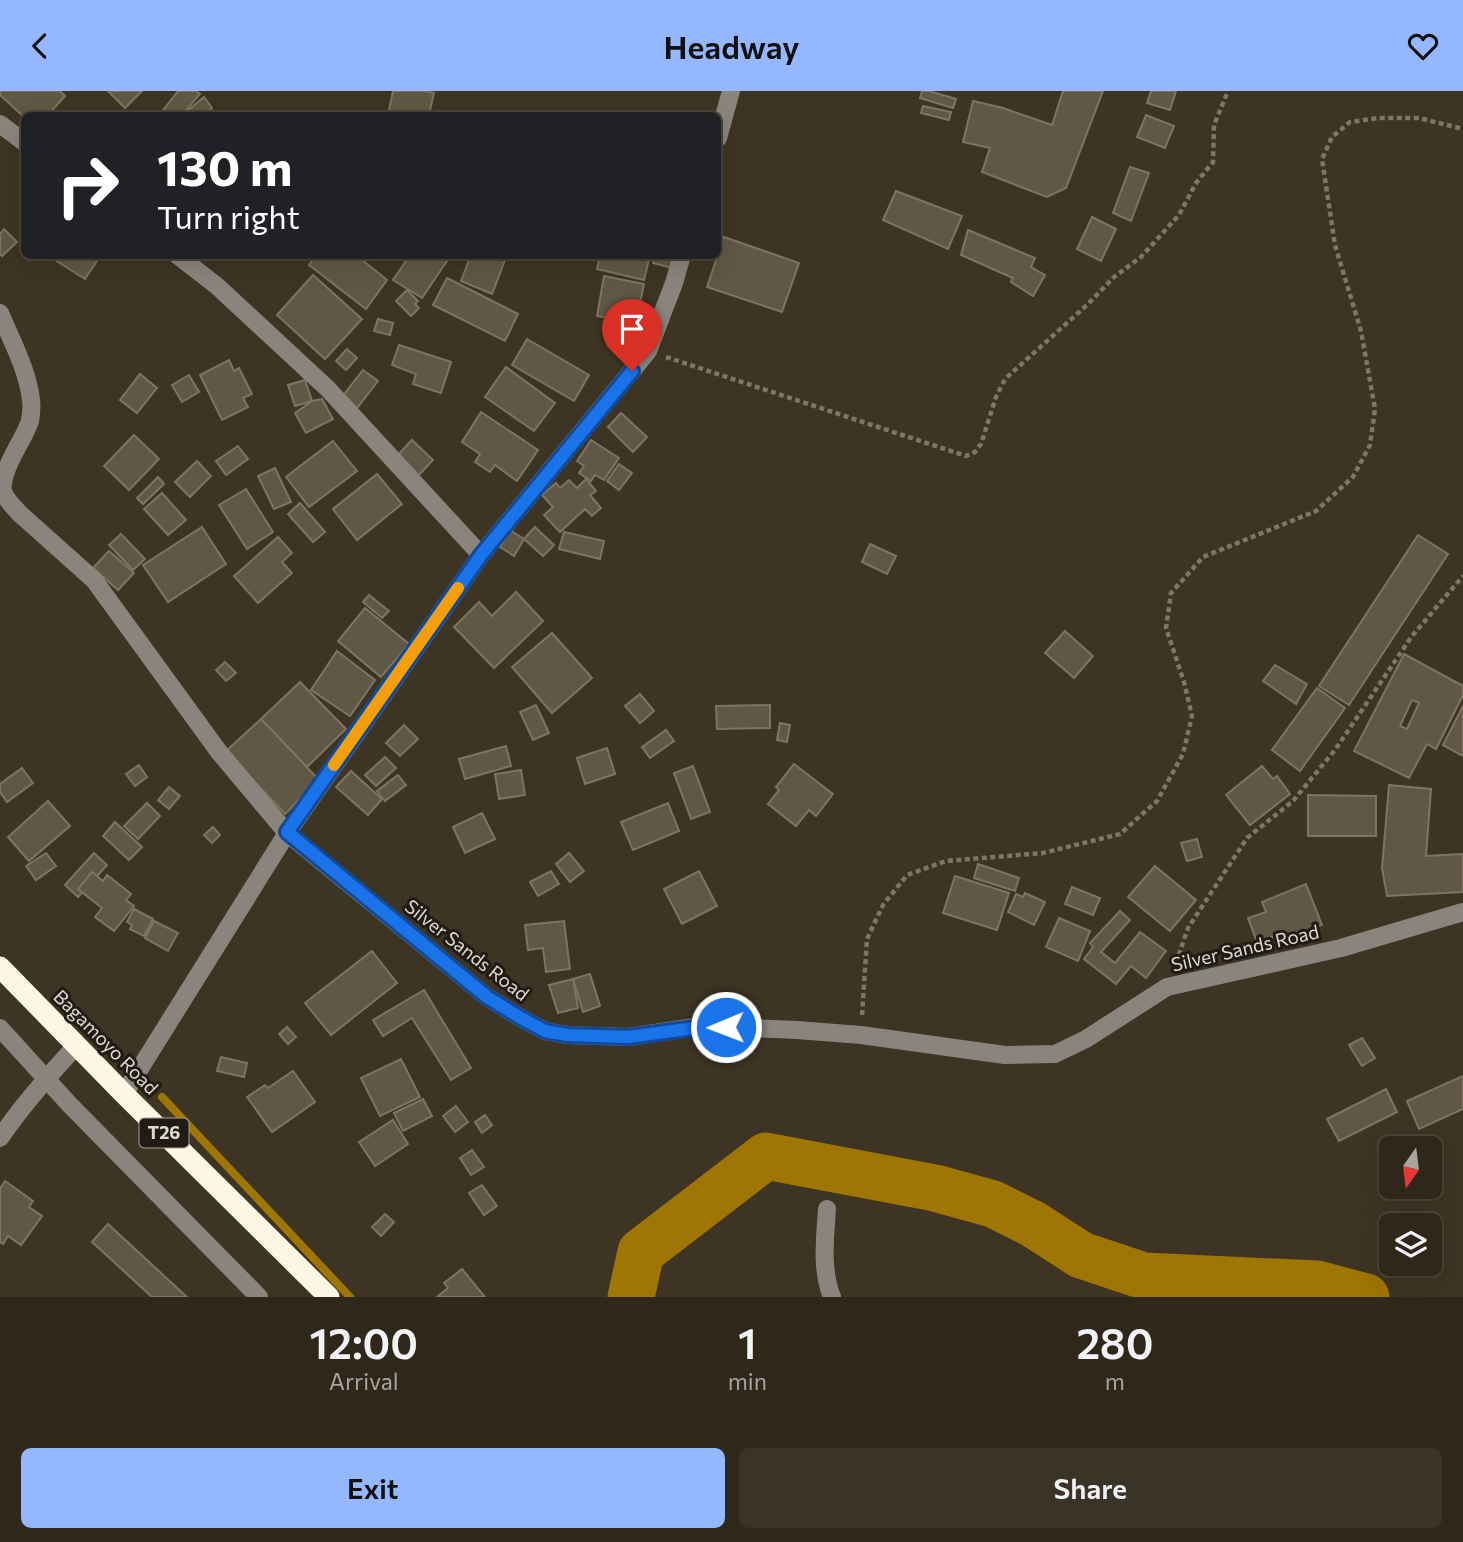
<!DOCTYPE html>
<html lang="en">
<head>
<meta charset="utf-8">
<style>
	:root { --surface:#2e271a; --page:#3a3327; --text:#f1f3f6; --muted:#a7a5a2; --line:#494439; --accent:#94b7fd }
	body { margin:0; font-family:Commissioner,sans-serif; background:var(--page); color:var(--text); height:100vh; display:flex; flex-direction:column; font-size:26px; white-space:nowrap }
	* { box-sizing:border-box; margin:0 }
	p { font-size:23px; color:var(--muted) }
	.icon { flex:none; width:38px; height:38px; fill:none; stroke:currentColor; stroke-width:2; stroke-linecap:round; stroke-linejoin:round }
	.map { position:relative; height:1206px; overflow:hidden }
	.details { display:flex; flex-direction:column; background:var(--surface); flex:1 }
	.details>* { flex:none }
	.top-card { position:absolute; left:21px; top:21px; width:700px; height:147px; border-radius:10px; box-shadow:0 7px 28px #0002,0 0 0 2px var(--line); background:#202124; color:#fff; overflow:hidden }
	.needle { width:46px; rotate:194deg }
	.controls { position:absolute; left:1379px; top:1045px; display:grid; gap:14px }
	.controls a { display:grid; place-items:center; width:63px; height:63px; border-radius:10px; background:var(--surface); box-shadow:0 7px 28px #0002,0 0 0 2px var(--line); font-size:35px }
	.pin { position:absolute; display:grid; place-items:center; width:60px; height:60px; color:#fff; margin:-72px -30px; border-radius:50% 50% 50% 0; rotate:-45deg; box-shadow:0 0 7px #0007 }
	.pin .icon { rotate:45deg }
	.me { position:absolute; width:77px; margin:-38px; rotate:269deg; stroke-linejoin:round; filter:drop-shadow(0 0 5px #0008) }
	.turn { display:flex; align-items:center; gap:24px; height:147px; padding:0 21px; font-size:32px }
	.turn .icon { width:91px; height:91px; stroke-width:2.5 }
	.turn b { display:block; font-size:49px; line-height:60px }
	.eta { display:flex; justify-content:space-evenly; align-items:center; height:119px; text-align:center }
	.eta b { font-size:42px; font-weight:600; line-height:49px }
	.primary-button { display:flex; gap:14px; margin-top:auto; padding:14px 21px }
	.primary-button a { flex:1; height:80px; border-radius:10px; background:var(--accent); color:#111; font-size:28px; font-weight:600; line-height:80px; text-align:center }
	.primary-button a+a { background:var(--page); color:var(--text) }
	header { display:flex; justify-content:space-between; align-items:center; height:91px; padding:0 21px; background:var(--accent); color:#111; font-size:32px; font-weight:600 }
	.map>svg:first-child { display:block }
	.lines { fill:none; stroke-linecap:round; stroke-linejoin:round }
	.stream { stroke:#9f7503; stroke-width:8 }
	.river { stroke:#9f7503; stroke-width:47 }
	.building { fill:#615745; stroke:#7e7460; stroke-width:2; fill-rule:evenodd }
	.path { stroke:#7e7667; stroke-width:4.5; stroke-dasharray:5 3.5; stroke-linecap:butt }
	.minor { stroke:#8a857c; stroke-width:18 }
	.highway { stroke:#fef5e3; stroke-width:21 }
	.route-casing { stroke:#114b97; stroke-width:18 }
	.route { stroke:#1a73e8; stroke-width:12 }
	.slow { stroke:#f59e0b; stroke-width:12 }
	.labels { text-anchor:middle; stroke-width:6; stroke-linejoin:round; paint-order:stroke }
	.shield { fill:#201c15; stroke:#a6a096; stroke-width:2 }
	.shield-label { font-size:18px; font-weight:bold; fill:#dfd9ce }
	.street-label { font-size:19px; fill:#dfd9ce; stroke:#201c15 }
</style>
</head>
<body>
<header><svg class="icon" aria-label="back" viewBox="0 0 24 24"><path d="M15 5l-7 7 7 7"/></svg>Headway<svg class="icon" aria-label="heart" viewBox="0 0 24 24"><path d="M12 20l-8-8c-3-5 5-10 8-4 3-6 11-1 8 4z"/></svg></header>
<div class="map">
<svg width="1463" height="1206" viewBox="0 0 1463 1206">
	<rect width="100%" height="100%" fill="#3d3423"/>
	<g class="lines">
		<path class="stream" d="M162 1006 350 1206"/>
		<path class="river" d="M631 1206 641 1161 766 1065 935 1097 993 1113 1033 1133 1081 1164 1144 1185 1317 1193 1366 1206"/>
	</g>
	<g class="building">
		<path d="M0 0H60L65 5 48 24H24V26L0 4Z"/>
		<path d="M108 0H142L125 17Z"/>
		<path d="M178 0H196L200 3 182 24H164L161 22Z"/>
		<path d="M393 0H425L434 2 429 24H388Z"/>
		<path d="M922 0H929L956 8 953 17 920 7Z"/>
		<path d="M1063 0H1103L1066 97 1047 106 982 81 990 57 963 51 973 10 1003 17 1052 34Z"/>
		<path d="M1151 0H1176L1170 19 1147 12Z"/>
		<path d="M204 6 212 17 203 24H189L186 21Z"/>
		<path d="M923 15 951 21 949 29 921 22Z"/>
		<path d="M1146 24 1174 35 1165 57 1137 46Z"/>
		<path d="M1130 76 1149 82 1131 130 1113 122Z"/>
		<path d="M896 100 962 125 948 158 883 129Z"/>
		<path d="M1092 126 1116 138 1101 170 1077 158Z"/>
		<path d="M4 138 17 151 2 165 0 163V143Z"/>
		<path d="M968 139 1035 167 1031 176 1045 184 1033 205 1011 191 1013 187 961 164Z"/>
		<path d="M724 146 799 172 782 221 707 196Z"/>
		<path d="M47 164H95L99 167 85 188Z"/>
		<path d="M316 164H356L387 189 366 218 309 174Z"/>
		<path d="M410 164H439L447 170 422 207 393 189Z"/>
		<path d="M471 164H507L492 203 461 190Z"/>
		<path d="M600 164H650L644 189 597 178Z"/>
		<path d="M655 164H675L672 177 653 172Z"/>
		<path d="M313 184 362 228 325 268 277 224Z"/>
		<path d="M604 185 644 193 636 232 597 225Z"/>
		<path d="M447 187 518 223 505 250 433 214Z"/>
		<path d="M407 199 418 210 415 213 419 217 411 225 396 210Z"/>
		<path d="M378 228 393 232 390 244 374 240Z"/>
		<path d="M527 248 589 284 574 310 512 274Z"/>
		<path d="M399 254 451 271 441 302 413 293 416 283 392 274Z"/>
		<path d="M347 258 357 267 346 279 336 270Z"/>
		<path d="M229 269 234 280 239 277 252 303 243 307 248 316 222 329 200 284Z"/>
		<path d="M506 276 555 312 534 340 485 306Z"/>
		<path d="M363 279 378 290 357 317 342 306Z"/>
		<path d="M140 283 157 297 137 322 120 309Z"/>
		<path d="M189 284 199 301 182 311 172 294Z"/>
		<path d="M305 289 312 310 295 315 288 294Z"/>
		<path d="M322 308 333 328 306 342 295 322 312 310Z"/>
		<path d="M481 321 538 359 517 390 495 374 490 381 475 371 480 363 462 351Z"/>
		<path d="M621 322 647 346 633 361 608 336Z"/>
		<path d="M134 344 159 368 129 399 104 375Z"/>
		<path d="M412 349 433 369 417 386 395 367Z"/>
		<path d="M591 349 619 367 604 389 595 384 591 390 579 382 584 375 577 370Z"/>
		<path d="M333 350 357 380 309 416 286 386Z"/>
		<path d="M238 355 248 368 226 384 216 370Z"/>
		<path d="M197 370 211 385 190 406 175 391Z"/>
		<path d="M619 373 632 382 619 399 607 390Z"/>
		<path d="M275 377 291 411 274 418 258 385Z"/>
		<path d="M377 383 402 413 357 449 333 418Z"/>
		<path d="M158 386 164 393 143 413 137 407Z"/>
		<path d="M586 388 596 400 590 404 601 417 592 425 585 418 560 441 544 424 553 416 542 404 556 392 560 397 569 389 577 397Z"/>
		<path d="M246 398 273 441 247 458 219 414Z"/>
		<path d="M162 402 186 429 168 444 144 418Z"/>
		<path d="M300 412 325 441 313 451 288 423Z"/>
		<path d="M202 436 226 473 168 511 143 474Z"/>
		<path d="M535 436 554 454 543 465 524 448Z"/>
		<path d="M510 439 524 448 514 465 500 456Z"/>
		<path d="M564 441 604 450 600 468 559 458Z"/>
		<path d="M121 443 145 468 133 479 109 454Z"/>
		<path d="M1418 444 1448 463 1349 614 1319 595Z"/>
		<path d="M278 446 292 462 282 471 292 482 258 512 234 485Z"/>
		<path d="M870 453 896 465 887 483 862 471Z"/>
		<path d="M109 460 134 482 118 499 93 477Z"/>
		<path d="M516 501 543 530 494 577 454 536 479 511 492 525Z"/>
		<path d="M369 504 389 520 382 527 363 511Z"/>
		<path d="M365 517 409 553 381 586 338 550Z"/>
		<path d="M1065 540 1093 565 1074 587 1045 562Z"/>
		<path d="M552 542 592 587 552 622 512 576Z"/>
		<path d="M337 560 375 589 350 625 311 599Z"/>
		<path d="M1404 563 1463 595V604L1436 658 1427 653 1409 687 1354 660ZM1412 609 1419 612 1407 638 1400 635Z"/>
		<path d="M225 571 236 582 226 590 216 579Z"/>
		<path d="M1275 574 1307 593 1296 613 1263 590Z"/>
		<path d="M300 591 346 638 307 676 261 628Z"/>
		<path d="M1317 597 1345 617 1300 680 1272 659Z"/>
		<path d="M640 603 654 620 640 632 625 615Z"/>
		<path d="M536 614 549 642 533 649 520 621Z"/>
		<path d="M770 614V637L717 638 716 615Z"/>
		<path d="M1463 615V665L1443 654Z"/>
		<path d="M261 628 319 689 285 723 226 660Z"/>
		<path d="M780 632 790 634 787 651 777 649Z"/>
		<path d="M404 634 418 648 400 665 386 652Z"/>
		<path d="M666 639 674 650 650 667 642 656Z"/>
		<path d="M506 655 511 675 465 688 459 668Z"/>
		<path d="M607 657 615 683 585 693 577 667Z"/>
		<path d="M385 666 396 677 376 695 365 684Z"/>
		<path d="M794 673 833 703 816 725 809 719 796 735 768 713 779 699 776 696Z"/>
		<path d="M139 674 147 686 135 695 126 683Z"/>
		<path d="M693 675 710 721 691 728 674 682Z"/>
		<path d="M1262 675 1273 688 1277 685 1290 703 1250 734 1226 704Z"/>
		<path d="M22 677 33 692 7 711 0 701V693Z"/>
		<path d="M521 679 525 704 499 708 495 683Z"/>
		<path d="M351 680 382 708 368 724 336 696Z"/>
		<path d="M398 684 406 694 385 710 377 700Z"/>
		<path d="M1389 694 1431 698 1426 765 1463 763V801L1387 805 1382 777Z"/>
		<path d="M169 696 180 705 169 718 158 709Z"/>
		<path d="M1308 704 1376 705V745H1308Z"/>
		<path d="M48 710 70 735 29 770 8 746Z"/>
		<path d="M147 712 160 725 138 748 124 735Z"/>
		<path d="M668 712 679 740 633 759 621 731Z"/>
		<path d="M482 722 495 748 465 762 453 736Z"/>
		<path d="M115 731 142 756 129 769 103 745Z"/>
		<path d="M213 736 220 744 212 752 204 744Z"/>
		<path d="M1197 748 1202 766 1187 770 1181 752Z"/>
		<path d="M46 762 56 775 36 789 26 775Z"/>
		<path d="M94 762 107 774 78 806 65 794Z"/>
		<path d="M569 762 584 780 570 791 556 773Z"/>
		<path d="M978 773 1019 787 1015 800 974 787Z"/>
		<path d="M1155 775 1196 809 1170 840 1128 806Z"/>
		<path d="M551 780 559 793 538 805 530 791Z"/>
		<path d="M699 780 717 815 682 833 664 798Z"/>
		<path d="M92 781 103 790 107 784 131 803 126 809 134 815 114 840 95 826 102 817 78 798Z"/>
		<path d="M955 785 1009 802 997 839 943 822Z"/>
		<path d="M1306 793 1322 834 1278 851 1276 845 1257 851 1248 827 1266 821 1262 811Z"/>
		<path d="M1072 796 1100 807 1093 824 1065 813Z"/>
		<path d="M1025 802 1045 811 1034 834 1008 821 1016 803 1023 806Z"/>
		<path d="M134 818 153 828 144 845 130 838 132 834 127 831Z"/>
		<path d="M1120 820 1130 829 1101 861 1115 872 1140 841 1166 860 1146 887 1131 875 1116 893 1084 868 1093 856 1090 852Z"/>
		<path d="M1059 827 1090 840 1078 870 1046 856Z"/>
		<path d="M154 830 178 842 168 860 145 847Z"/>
		<path d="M564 830 570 878 546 881 543 857 528 859 525 834Z"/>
		<path d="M372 860 397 892 331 944 305 912Z"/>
		<path d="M590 883 600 915 583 921 573 888Z"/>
		<path d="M573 888 578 917 558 922 549 894Z"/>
		<path d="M424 899 471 977 451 989 412 927 383 945 373 929Z"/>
		<path d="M287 936 296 946 288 953 279 943Z"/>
		<path d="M1362 947 1375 967 1362 975 1349 954Z"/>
		<path d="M221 966 247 972 244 986 217 980Z"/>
		<path d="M401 968 420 1006 380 1025 361 987Z"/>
		<path d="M293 980 315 1011 272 1041 247 1006 265 994 268 997Z"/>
		<path d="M1463 985V1018L1419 1038 1407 1010Z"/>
		<path d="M1386 998 1397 1021 1339 1050 1327 1028Z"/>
		<path d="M423 1008 432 1025 403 1040 394 1022Z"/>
		<path d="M456 1015 468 1031 455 1041 443 1025Z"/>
		<path d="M485 1024 492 1034 482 1042 475 1031Z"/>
		<path d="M393 1029 408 1053 375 1075 359 1051Z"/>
		<path d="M472 1059 484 1076 471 1084 460 1067Z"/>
		<path d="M5 1090 33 1110 29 1116 42 1125 21 1154 8 1145 3 1153 0 1151V1098Z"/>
		<path d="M482 1094 497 1115 484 1124 469 1102Z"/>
		<path d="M385 1123 394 1131 381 1145 372 1136Z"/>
		<path d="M108 1133 187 1206H152L92 1151Z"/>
		<path d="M462 1178 485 1206H437L448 1197 444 1192Z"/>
	</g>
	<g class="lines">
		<g class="path">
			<path d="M666 266 966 365 975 361 981 353 996 306 1005 288 1088 213 1114 186 1141 166 1179 124 1196 92 1213 71 1214 34 1228 0"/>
			<path d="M1176 872 1188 837 1247 747 1293 710 1335 659 1412 545 1463 485"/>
			<path d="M862 924 867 848 883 814 907 784 946 770 1043 762 1120 743 1157 710 1183 663 1192 625 1184 591 1166 537 1171 502 1203 466 1316 420 1353 386 1370 354 1375 318 1361 240 1335 154 1322 68 1332 46 1350 31 1378 27H1419L1463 38"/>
		</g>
		<g class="minor">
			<path d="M0 33 24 51"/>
			<path d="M718 47 731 0"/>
			<path d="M177 164 217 195 328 298 481 464"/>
			<path d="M0 222C11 248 28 280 31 309 32 315 31 324 30 330 24 349 0 379 3 400 6 409 13 415 19 422L94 489 219 661 287 742 487 906 521 927 545 940 567 944 628 946 702 935 797 939 861 944 1005 964 1055 963 1086 948 1167 896 1341 857 1463 821"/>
			<path d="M0 937 70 1014 259 1206"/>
			<path d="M124 1003 287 742 481 464 648 260 674 192 682 164"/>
			<path d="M0 1047C23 1013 49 984 77 954"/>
			<path d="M827 1118C825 1147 821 1179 832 1206"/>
		</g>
		<path class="highway" d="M0 876 124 1003 329 1206"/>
	</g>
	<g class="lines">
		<defs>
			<path id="route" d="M632 280 481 464 287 741 487 906 521 927 545 940 567 944 628 946 702 936H726"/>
		</defs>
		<use href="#route" class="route-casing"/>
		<use href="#route" class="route"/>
		<path class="slow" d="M334 674 458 497"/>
	</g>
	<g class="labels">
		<rect class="shield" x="139.5" y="1027.5" width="49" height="29" rx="5"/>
		<g class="shield-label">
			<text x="164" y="1048">T26</text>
		</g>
		<g class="street-label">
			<text transform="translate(1245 857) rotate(-13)" y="7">Silver Sands Road</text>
			<text transform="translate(467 859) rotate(38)" y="7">Silver Sands Road</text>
			<text transform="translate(106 951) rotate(45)" y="7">Bagamoyo Road</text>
		</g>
	</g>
</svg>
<div class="controls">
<a><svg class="needle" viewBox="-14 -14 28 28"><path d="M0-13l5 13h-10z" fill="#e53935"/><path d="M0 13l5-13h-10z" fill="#a7a5a2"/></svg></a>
<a><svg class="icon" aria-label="layers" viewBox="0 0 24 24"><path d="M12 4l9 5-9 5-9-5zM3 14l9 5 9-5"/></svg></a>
</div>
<div class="pin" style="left:632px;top:280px;background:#d93025"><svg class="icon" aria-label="arrive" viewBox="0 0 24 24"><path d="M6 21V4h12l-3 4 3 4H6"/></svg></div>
<svg class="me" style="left:726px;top:936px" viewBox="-20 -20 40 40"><circle r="17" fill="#1a73e8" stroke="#fff" stroke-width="3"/><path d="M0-11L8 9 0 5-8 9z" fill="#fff"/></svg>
<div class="top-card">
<div class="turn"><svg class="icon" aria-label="right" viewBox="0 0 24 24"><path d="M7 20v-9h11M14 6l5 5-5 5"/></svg><div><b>130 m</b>Turn right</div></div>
</div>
</div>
<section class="details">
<div class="eta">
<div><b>12:00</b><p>Arrival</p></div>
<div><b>1</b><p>min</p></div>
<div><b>280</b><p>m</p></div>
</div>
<div class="primary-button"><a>Exit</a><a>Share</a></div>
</section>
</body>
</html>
